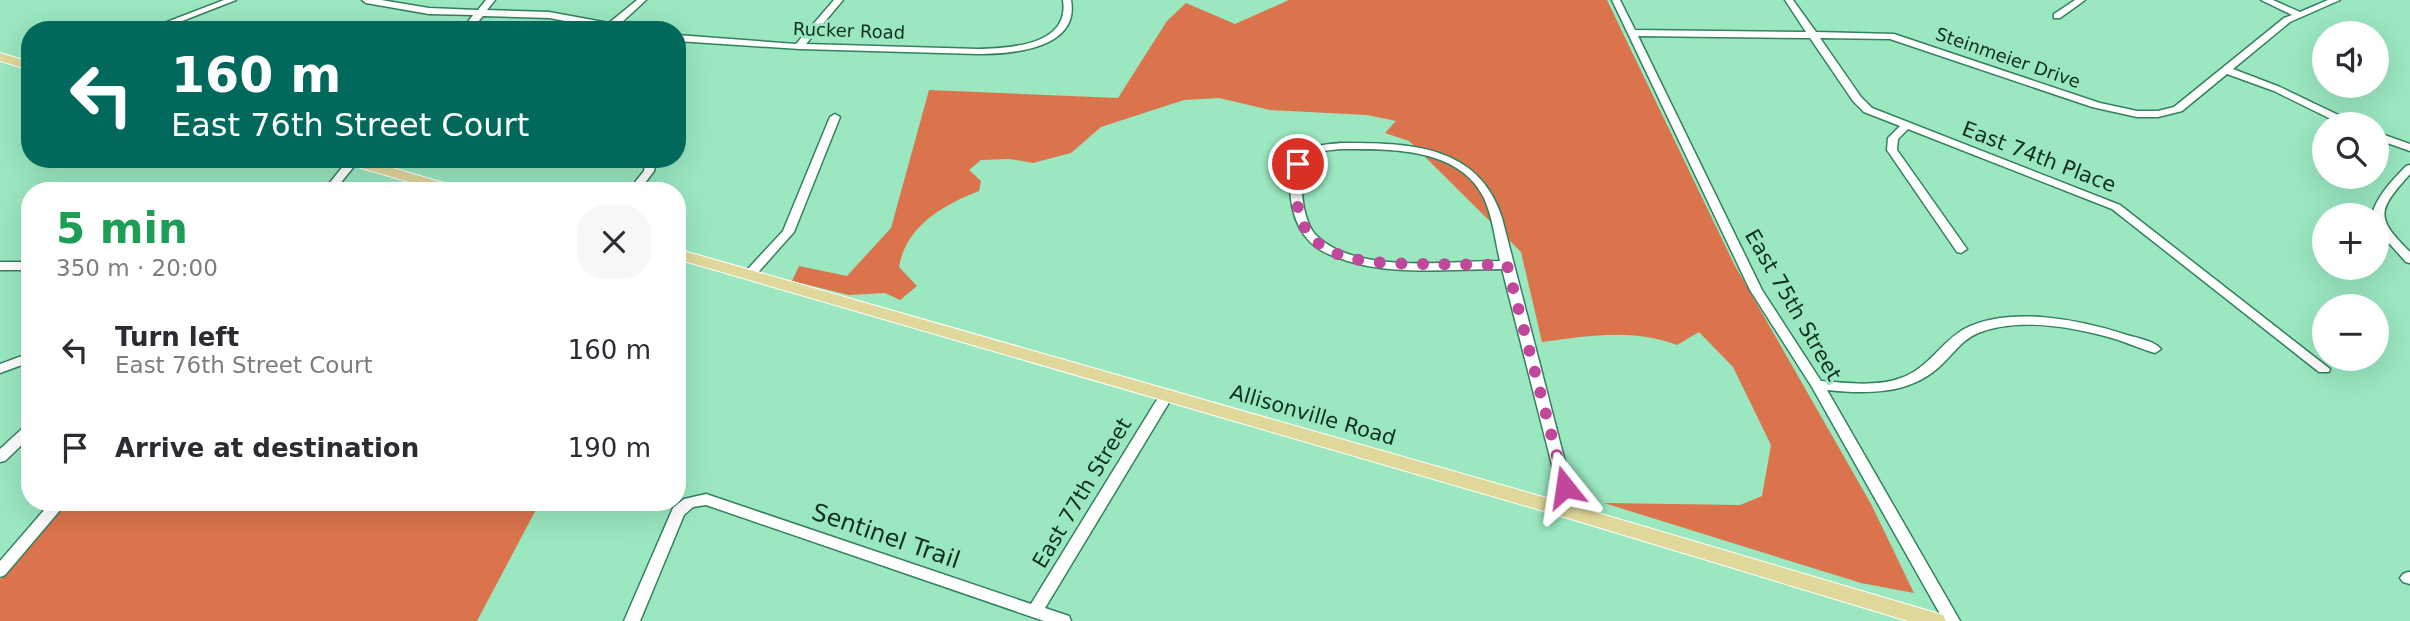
<!DOCTYPE html>
<html lang="en">
<head>
<meta charset="utf-8">
<style>
	:root { --surface:#fff; --page:#f7f7f7; --text:#2b2b33; --muted:#7c7c81 }
	body { margin:0; font-family:"DejaVu Sans",sans-serif; background:var(--page); color:var(--text); height:100vh; display:flex; flex-direction:column; font-size:26px; white-space:nowrap }
	* { box-sizing:border-box; margin:0 }
	p { font-size:23px; color:var(--muted) }
	.icon { flex:none; width:38px; height:38px; fill:none; stroke:currentColor; stroke-width:2; stroke-linecap:round; stroke-linejoin:round }
	.map { position:relative; flex:1; overflow:hidden }
	.sheet { position:absolute; left:21px; top:182px; width:665px; height:329px; display:flex; flex-direction:column; background:var(--surface); border-radius:28px; box-shadow:0 7px 28px #0002 }
	.sheet>* { flex:none }
	.top-card { position:absolute; left:21px; top:21px; width:665px; height:147px; border-radius:28px; box-shadow:0 7px 28px #0002; background:#00695c; color:#fff; overflow:hidden }
	.buttons { position:absolute; left:2312px; top:21px; display:grid; gap:14px }
	.buttons a { display:grid; place-items:center; width:77px; height:77px; border-radius:50%; background:var(--surface); box-shadow:0 7px 28px #0002; font-size:35px }
	.pin { position:absolute; display:grid; place-items:center; width:60px; height:60px; color:#fff; margin:-30px; border:4px solid #fff; border-radius:50%; box-shadow:0 2px 7px #0007 }
	.me { position:absolute; width:77px; margin:-38px; rotate:345deg; stroke-linejoin:round; filter:drop-shadow(0 0 5px #0008) }
	.turn { display:flex; align-items:center; gap:24px; height:147px; padding:0 35px; font-size:32px }
	.turn .icon { width:91px; height:91px; stroke-width:2.5 }
	.turn b { display:block; font-size:49px; line-height:60px }
	.round { display:grid; place-items:center; flex:none; width:74px; height:74px; border-radius:28px; background:var(--page) }
	.head { display:flex; align-items:center; justify-content:space-between; height:119px; padding:0 35px }
	h1 { font-size:42px; font-weight:800; line-height:52px; color:#1e9e55 }
	ul { padding:0; list-style:none }
	li { display:flex; align-items:center; gap:21px; height:98px; padding:0 35px }
	li div { flex:1 }
	li b { display:block; font-size:26px }
	li em { font-style:normal }
	.map>svg:first-child { display:block }
	.forest { fill:#db744c }
	.lines { fill:none; stroke-linecap:round; stroke-linejoin:round }
	.minor-casing { stroke:#33815e; stroke-width:3 }
	.major-casing { stroke:#fff; stroke-width:2 }
	.minor { fill:#fff; fill-rule:evenodd }
	.major { fill:#e0d79a; fill-rule:evenodd }
	.route { stroke:#c0479c; stroke-width:12; stroke-dasharray:0 21.6 }
	.labels { text-anchor:middle; stroke-width:6; stroke-linejoin:round; paint-order:stroke }
	.far-street-label { font-size:18px; fill:#0f3021; stroke:#9ae7c0 }
	.street-label { font-size:21px; fill:#0f3021; stroke:#9ae7c0 }
	.near-street-label { font-size:24px; fill:#0f3021; stroke:#9ae7c0 }
</style>
</head>
<body>
<div class="map">
<svg width="2410" height="621" viewBox="0 0 2410 621">
	<rect width="100%" height="100%" fill="#9ae7c0"/>
	<g class="forest">
		<path d="M1289 0H1607L1734 264 1871 504 1914 593 1861 583 1604 503 1740 505 1762 496 1771 445 1733 367 1699 332 1677 345C1632 328 1588 336 1542 342L1521 252 1409 141 1385 133 1396 121 1367 115 1270 110 1219 98 1184 100 1101 127 1071 153 1033 163 1010 159 981 160 969 170 981 181 979 191C943 205 906 226 899 267L917 286 900 300 885 293 849 295 792 281 799 266 847 276 891 228 929 90 1118 98 1167 21 1186 3 1235 24Z"/>
		<path d="M68 502H540L477 621H0V580Z"/>
	</g>
	<g class="lines">
		<defs>
			<g id="minor">
				<path d="M224 0H236L159 30H146Z"/>
				<path d="M362 0H381L429 8 478 10 486 0H495L487 10 549 12 609 23 637 0H646L619 25 634 30H614L549 18 483 16 471 30H462L473 15 429 14 366 3Z"/>
				<path d="M834 0H843L806 44 978 49C1010 48 1070 46 1063 0H1071C1080 49 1012 54 978 54L800 49 677 41V35L796 44Z"/>
				<path d="M1612 0H1620L1635 30 1806 32 1785 0H1793L1816 32 1894 34 2100 103 2137 111H2158L2174 107 2284 18 2292 15 2261 0H2273L2300 12 2328 0H2340L2290 22 2233 69 2280 87 2353 122 2354 124H2341L2274 91 2227 74 2182 111 2158 117H2137L2092 107 1890 39 1820 38 1861 97 1872 108 2120 205 2330 369 2329 372H2319L2112 209 1908 129 1898 139 1897 150 1967 249 1961 253 1957 252 1887 150 1888 138 1900 126 1864 112 1853 101 1810 38 1638 36 1762 290 1821 381C1847 383 1876 387 1901 378 1929 368 1940 343 1964 329 2009 305 2082 320 2127 335 2138 338 2154 341 2161 349L2155 353C2141 349 2128 343 2115 339 2074 327 2019 317 1978 333 1961 340 1952 356 1938 368 1907 395 1865 394 1827 390L1960 621H1944L1812 387 1750 290Z"/>
				<path d="M2075 0H2085L2060 18H2054V14Z"/>
				<path d="M835 114 840 117 794 232 753 278H745L743 275 745 272 783 231 830 117Z"/>
				<path d="M2376 132 2410 144V151L2376 139Z"/>
				<path d="M1342 143C1408 143 1479 144 1502 218L1578 512 1576 516 1571 518 1566 516 1564 512 1502 269C1448 269 1387 277 1336 257 1324 253 1312 246 1305 236 1290 217 1283 174 1301 155 1311 145 1329 144 1342 143ZM1342 149C1390 149 1459 147 1484 198 1493 218 1495 240 1500 261 1450 261 1393 270 1345 253 1334 249 1322 242 1314 233 1302 218 1295 171 1312 157 1320 150 1331 150 1342 149Z"/>
				<path d="M349 159H360L334 191H323Z"/>
				<path d="M646 159H656L654 171 639 191H628L644 171Z"/>
				<path d="M2410 165V174C2378 210 2374 217 2410 252V263L2406 262 2379 232 2376 228V215L2372 214C2378 194 2393 180 2406 166Z"/>
				<rect x="0" y="262" width="30" height="8"/>
				<path d="M30 353V362L0 373V364Z"/>
				<path d="M1166 391 1171 393 1173 396 1045 608 1069 616 1071 621H1044L706 505 693 507 684 515 640 621H624L673 508 684 499 706 494 1031 604 1161 393Z"/>
				<path d="M30 424V437L5 461 0 462V449L25 426Z"/>
				<path d="M51 502H67L5 575 0 577V561Z"/>
				<path d="M2408 572H2410V584L2403 582 2400 578 2403 574Z"/>
			</g>
			<g id="major">
				<path d="M0 53 30 62V70L0 61Z"/>
				<path d="M339 159H362L461 188 463 191H440L341 162Z"/>
				<path d="M677 249 1571 505 1936 613 1943 615 1946 621H1908L1571 519 677 259Z"/>
			</g>
		</defs>
		<use href="#minor" class="minor-casing"/>
		<use href="#major" class="major-casing"/>
		<use href="#minor" class="minor"/>
		<use href="#major" class="major"/>
	</g>
	<g class="lines">
		<path class="route" d="M1298 164C1294 176 1296 188 1297 201 1303 266 1376 263 1426 264 1453 264 1480 265 1507 265L1565 487"/>
	</g>
	<g class="labels">
		<g class="far-street-label">
			<text transform="translate(849 31) rotate(2)" y="6">Rucker Road</text>
			<text transform="translate(2008 58) rotate(19)" y="6">Steinmeier Drive</text>
		</g>
		<g class="street-label">
			<text transform="translate(2039 157) rotate(21)" y="7">East 74th Place</text>
			<text transform="translate(1793 305) rotate(60)" y="7">East 75th Street</text>
			<text transform="translate(1313 415) rotate(16)" y="7">Allisonville Road</text>
			<text transform="translate(1082 493) rotate(-59)" y="7">East 77th Street</text>
		</g>
		<g class="near-street-label">
			<text transform="translate(886 536) rotate(19)" y="8">Sentinel Trail</text>
		</g>
	</g>
</svg>
<div class="buttons">
<a><svg class="icon" aria-label="sound" viewBox="0 0 24 24"><path d="M4 9h4l5-4v14l-5-4H4zM17 9q2 3 0 6"/></svg></a>
<a><svg class="icon" aria-label="search" viewBox="0 0 24 24"><circle cx="10" cy="10" r="6"/><path d="M15 15l6 6"/></svg></a>
<a>+</a>
<a>−</a>
</div>
<div class="pin" style="left:1298px;top:164px;background:#d93025"><svg class="icon" aria-label="arrive" viewBox="0 0 24 24"><path d="M6 21V4h12l-3 4 3 4H6"/></svg></div>
<svg class="me" style="left:1565px;top:487px" viewBox="-20 -20 40 40"><path d="M0-17L14 15 0 8-14 15z" fill="#c0479c" stroke="#fff" stroke-width="4"/></svg>
<div class="top-card">
<div class="turn"><svg class="icon" aria-label="left" viewBox="0 0 24 24"><path d="M17 20v-9H6M10 6l-5 5 5 5"/></svg><div><b>160 m</b>East 76th Street Court</div></div>
</div>
<section class="sheet">
<div class="head"><div><h1>5 min</h1><p>350 m · 20:00</p></div><a class="round"><svg class="icon" aria-label="close" viewBox="0 0 24 24"><path d="M6 6l12 12M18 6L6 18"/></svg></a></div>
<ul>
<li><svg class="icon" aria-label="left" viewBox="0 0 24 24"><path d="M17 20v-9H6M10 6l-5 5 5 5"/></svg><div><b>Turn left</b><p>East 76th Street Court</p></div><em>160 m</em></li>
<li><svg class="icon" aria-label="arrive" viewBox="0 0 24 24"><path d="M6 21V4h12l-3 4 3 4H6"/></svg><div><b>Arrive at destination</b></div><em>190 m</em></li>
</ul>
</section>
</div>
</body>
</html>
